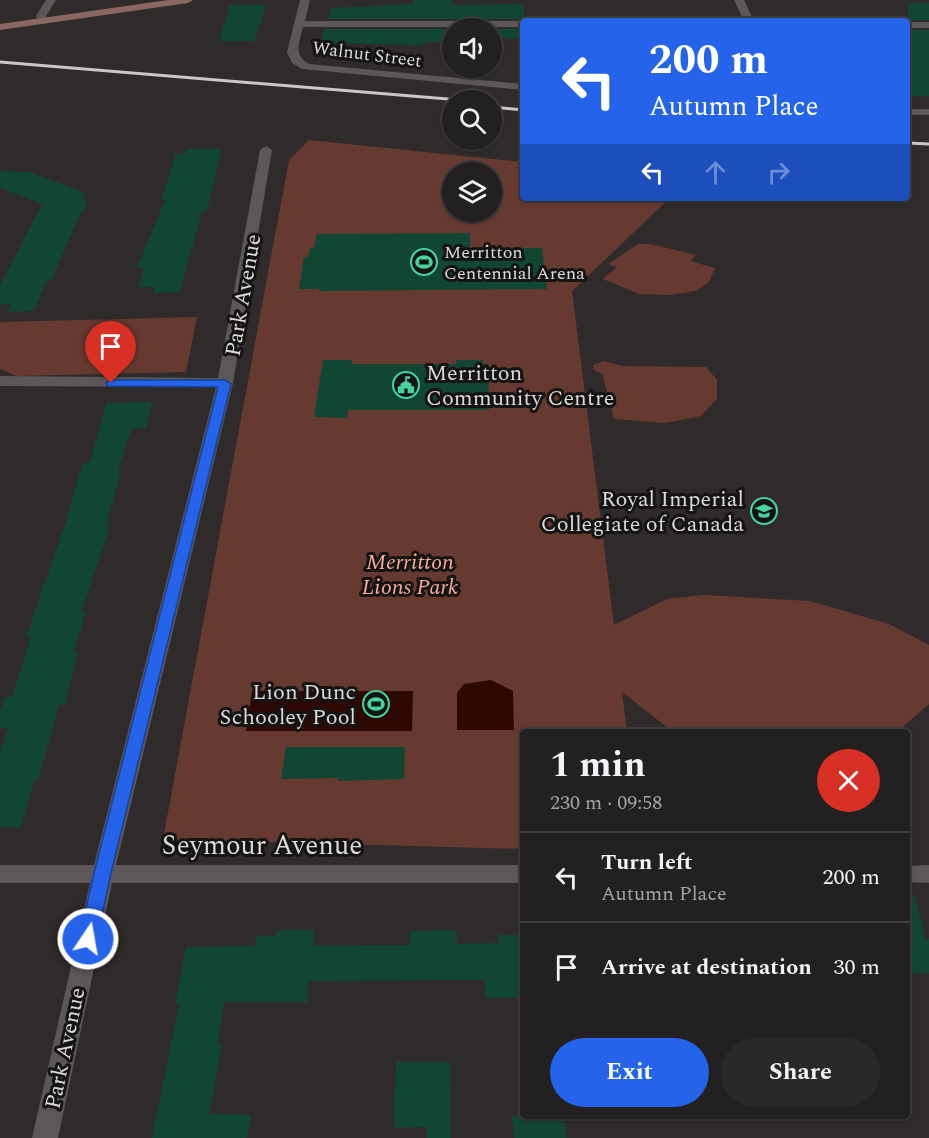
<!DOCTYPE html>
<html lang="en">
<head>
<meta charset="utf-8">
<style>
	:root { --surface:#222020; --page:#2a2829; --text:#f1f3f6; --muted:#a2a3a5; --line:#3f3e3e; --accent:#2563eb }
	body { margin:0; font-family:Spectral,serif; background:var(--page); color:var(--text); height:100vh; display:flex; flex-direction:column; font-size:22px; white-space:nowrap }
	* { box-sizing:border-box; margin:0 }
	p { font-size:20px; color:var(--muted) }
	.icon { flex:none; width:33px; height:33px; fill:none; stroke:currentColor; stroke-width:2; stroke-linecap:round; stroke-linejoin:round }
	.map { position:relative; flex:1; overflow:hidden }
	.sheet { position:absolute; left:520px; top:729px; width:390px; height:390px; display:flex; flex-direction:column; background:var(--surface); border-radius:6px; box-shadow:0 2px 4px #0004,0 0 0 2px var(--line) }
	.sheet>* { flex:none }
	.guide { position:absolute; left:520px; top:18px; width:390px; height:183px; border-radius:6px; box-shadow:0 2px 4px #0004,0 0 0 2px var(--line); background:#2563eb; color:#fff; overflow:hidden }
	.controls { position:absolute; left:442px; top:18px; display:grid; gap:12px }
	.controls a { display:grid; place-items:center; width:60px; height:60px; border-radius:50%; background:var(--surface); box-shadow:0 2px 4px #0004,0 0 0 2px var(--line); font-size:30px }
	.pin { position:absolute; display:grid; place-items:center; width:51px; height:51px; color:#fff; margin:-62px -26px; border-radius:50% 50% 50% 0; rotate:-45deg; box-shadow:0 0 6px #0007 }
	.pin .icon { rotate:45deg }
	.me { position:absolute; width:66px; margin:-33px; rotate:12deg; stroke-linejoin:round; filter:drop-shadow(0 0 4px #0008) }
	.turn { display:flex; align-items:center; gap:21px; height:126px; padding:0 30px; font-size:27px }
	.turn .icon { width:78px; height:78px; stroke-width:2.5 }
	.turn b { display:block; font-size:42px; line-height:51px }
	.lanes { display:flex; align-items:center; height:57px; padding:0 30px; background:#0003; justify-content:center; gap:30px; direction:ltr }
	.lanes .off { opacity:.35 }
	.round { display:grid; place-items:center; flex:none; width:63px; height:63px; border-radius:32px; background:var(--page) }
	.overview { display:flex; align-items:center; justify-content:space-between; height:102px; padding:0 30px }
	h1 { font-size:36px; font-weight:700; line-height:45px }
	.cta { display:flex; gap:12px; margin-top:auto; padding:12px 30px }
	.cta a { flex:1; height:69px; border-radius:36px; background:var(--accent); color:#fff; font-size:24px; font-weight:700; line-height:69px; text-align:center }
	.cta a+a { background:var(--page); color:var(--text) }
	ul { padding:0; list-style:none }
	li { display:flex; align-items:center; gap:18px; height:90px; padding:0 30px; border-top:2px solid var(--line) }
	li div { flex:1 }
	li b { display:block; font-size:22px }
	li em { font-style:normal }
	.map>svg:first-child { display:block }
	.green { fill:#663a30; fill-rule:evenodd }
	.water { fill:#2e0803 }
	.building { fill:#114633 }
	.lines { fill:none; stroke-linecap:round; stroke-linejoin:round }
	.street { fill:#5c5857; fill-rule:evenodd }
	.secondary { fill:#8a6760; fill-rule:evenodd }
	.rail { stroke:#cac7c7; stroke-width:3 }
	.route { fill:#2563eb; stroke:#184099; stroke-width:1.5 }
	.labels { text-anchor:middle; stroke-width:6; stroke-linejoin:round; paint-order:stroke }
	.far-street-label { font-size:18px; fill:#dcdada; stroke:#151413 }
	.far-poi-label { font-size:18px; fill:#dcdada; stroke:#151413; text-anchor:start }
	.street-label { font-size:22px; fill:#dcdada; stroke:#151413 }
	.poi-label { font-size:22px; fill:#dcdada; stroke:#151413; text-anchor:end }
	.park-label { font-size:22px; font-style:italic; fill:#f8ab9a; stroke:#151413 }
	.near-street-label { font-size:27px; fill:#dcdada; stroke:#151413 }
</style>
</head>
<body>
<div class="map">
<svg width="929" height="1138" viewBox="0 0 929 1138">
	<rect width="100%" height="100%" fill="#2e2b2a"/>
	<g class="green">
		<path d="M309 140 523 162 524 198H670L572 291 614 625 667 599 704 595 810 601 889 624 929 645V704L897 732H673L622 692 627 732H524L523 849 163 839 289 160ZM453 172H492V212H453Z"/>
		<path d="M638 244H650L696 255 690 261 715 268 709 282 696 291 670 295 639 294 603 279 617 267 608 264Z"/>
		<path d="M197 317 186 372 16 376 0 369V322Z"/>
		<path d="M604 361 622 366 706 367 717 380V399L701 416 665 423 614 419 602 373 594 371 593 365Z"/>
	</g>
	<g class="water">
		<path d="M491 680 513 691 514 730H457V693L464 684Z"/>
		<path d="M252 691H413L412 731H246Z"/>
	</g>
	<g class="building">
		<path d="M414 0H452V5L524 4V19H328L332 8 413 4Z"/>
		<rect x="908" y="3" width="21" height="17"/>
		<path d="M230 5H266L254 41H219Z"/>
		<path d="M324 29H453V42H425V44L418 45 321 43Z"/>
		<rect x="492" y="29" width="32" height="9"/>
		<rect x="908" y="30" width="21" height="66"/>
		<path d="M186 149H222L207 211H202L180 292 153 293 155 287H138L144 268H137L165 200H161L176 154H185Z"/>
		<path d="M0 171 30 172 83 192 87 209 82 210 51 281H46L34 311 8 312 10 304 0 305V285L42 204 0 188Z"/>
		<path d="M470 233V248H542L547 289 319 291V289H299L304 257H308L310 248H314L317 234Z"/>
		<path d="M323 360H352L351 364H456V360H483V364H488L489 410H348L347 418 314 417Z"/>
		<path d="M152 402 146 428 131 429 118 470H121L106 526H110L82 611H86L74 652H78L65 705H59L38 781H34L21 827H0V753L8 728H0V712L5 697H12L31 637H26L64 527 83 463H90L106 403Z"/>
		<path d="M286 747H405L404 779 338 781V778L281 779Z"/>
		<path d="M914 896 926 939H929V973H908V897Z"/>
		<path d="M276 930H314L313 946 410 945V931L456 930 457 944 499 943 498 935H519L520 943H524V997L485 998V980L309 981 307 1002H224L218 1043 222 1044 209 1114 251 1115 247 1138H152L179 1004H175L186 947 255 946 256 936H276Z"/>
		<path d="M396 1062H450L451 1138H427V1127L394 1128Z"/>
		<path d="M512 1116H564L567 1138H514Z"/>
	</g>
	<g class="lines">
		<g class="street">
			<path d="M46 0H56L46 16 48 21 43 24 40 23 36 16Z"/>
			<path d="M300 0H310L305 21H524V27H303C299 43 293 55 309 64L524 84V90L302 69 292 63 287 52Z"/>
			<path d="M734 0H744L754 21H744Z"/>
			<rect x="908" y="22" width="21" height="6"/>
			<rect x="908" y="109" width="21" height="6"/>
			<path d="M266 146 272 150 233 383 116 865H524V883H112L58 1138H32L90 883H0V865H94L216 387 0 386V376L218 378 260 150Z"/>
			<path d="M929 865V883L908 882V866Z"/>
		</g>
		<path class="secondary" d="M168 0H193L188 3 0 30V24Z"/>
		<g class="rail">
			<path d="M0 62 460 100"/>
			<path d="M492 107 524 110"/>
			<path d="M908 143 929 144"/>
		</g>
	</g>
	<path class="route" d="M111 380H225L231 384 111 873 97 939 95 944 88 946 82 944 79 939 94 873 218 387 107 386 106 383Z"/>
	<defs>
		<symbol id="stadium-ring" viewBox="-11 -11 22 22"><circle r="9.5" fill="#151413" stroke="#43d4a0" stroke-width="1.5"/><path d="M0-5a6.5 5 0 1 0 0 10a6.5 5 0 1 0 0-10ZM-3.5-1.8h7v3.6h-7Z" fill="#43d4a0"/></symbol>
		<symbol id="civic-ring" viewBox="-11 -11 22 22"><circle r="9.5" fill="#151413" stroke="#43d4a0" stroke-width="1.5"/><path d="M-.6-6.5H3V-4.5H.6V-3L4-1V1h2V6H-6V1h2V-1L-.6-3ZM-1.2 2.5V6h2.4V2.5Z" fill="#43d4a0"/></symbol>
		<symbol id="school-ring" viewBox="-11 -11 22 22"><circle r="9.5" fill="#151413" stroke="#43d4a0" stroke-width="1.5"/><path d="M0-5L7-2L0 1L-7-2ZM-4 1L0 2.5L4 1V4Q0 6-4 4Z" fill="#43d4a0"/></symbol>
	</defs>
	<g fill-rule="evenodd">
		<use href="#stadium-ring" x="409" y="247" width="30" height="30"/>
		<use href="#civic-ring" x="391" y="370" width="30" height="30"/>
		<use href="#school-ring" x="749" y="496" width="30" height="30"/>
		<use href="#stadium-ring" x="361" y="689" width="30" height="30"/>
	</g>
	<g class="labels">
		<g class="far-street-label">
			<text transform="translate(367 54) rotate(7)" y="6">Walnut Street</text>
		</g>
		<g class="far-poi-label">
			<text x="444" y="258">Merritton<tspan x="444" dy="21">Centennial Arena</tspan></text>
		</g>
		<g class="street-label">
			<text transform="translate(242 295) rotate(-80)" y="8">Park Avenue</text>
			<text transform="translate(64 1048) rotate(-78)" y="8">Park Avenue</text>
		</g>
		<g class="poi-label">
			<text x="426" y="380" text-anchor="start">Merritton<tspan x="426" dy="25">Community Centre</tspan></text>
			<text x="744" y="506">Royal Imperial<tspan x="744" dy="25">Collegiate of Canada</tspan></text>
			<text x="356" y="699">Lion Dunc<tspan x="356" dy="25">Schooley Pool</tspan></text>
		</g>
		<g class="park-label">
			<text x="410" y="569">Merritton<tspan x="410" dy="25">Lions Park</tspan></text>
		</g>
		<g class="near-street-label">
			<text x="262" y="854">Seymour Avenue</text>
		</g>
	</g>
</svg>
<div class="controls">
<a><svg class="icon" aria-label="sound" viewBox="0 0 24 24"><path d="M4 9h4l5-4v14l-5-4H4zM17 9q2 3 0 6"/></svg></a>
<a><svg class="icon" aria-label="search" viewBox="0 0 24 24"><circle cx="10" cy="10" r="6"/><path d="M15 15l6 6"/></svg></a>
<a><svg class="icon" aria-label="layers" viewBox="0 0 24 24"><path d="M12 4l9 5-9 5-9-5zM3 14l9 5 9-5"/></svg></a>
</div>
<div class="pin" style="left:111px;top:383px;background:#d93025"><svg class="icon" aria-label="arrive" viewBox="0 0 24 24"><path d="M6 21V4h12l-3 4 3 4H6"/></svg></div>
<svg class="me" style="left:88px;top:939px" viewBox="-20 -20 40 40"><circle r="17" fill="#2563eb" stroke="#fff" stroke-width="3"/><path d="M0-11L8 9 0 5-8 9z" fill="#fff"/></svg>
<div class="guide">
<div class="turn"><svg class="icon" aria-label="left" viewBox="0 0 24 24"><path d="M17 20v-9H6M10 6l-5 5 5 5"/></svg><div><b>200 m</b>Autumn Place</div></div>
<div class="lanes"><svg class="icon" aria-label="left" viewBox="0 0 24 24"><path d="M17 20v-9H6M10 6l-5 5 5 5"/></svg><svg class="icon off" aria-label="ahead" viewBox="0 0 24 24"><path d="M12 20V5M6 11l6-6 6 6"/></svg><svg class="icon off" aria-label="right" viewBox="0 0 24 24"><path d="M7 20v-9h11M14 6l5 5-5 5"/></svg></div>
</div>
<section class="sheet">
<div class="overview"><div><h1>1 min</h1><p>230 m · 09:58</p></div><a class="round" style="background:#d93025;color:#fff"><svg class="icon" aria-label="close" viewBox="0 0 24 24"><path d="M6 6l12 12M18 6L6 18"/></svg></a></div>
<ul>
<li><svg class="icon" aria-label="left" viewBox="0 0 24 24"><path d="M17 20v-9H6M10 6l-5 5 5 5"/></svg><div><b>Turn left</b><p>Autumn Place</p></div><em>200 m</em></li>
<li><svg class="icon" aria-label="arrive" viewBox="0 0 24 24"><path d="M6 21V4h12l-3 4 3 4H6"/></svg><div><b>Arrive at destination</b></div><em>30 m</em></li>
</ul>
<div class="cta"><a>Exit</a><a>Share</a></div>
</section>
</div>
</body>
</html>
